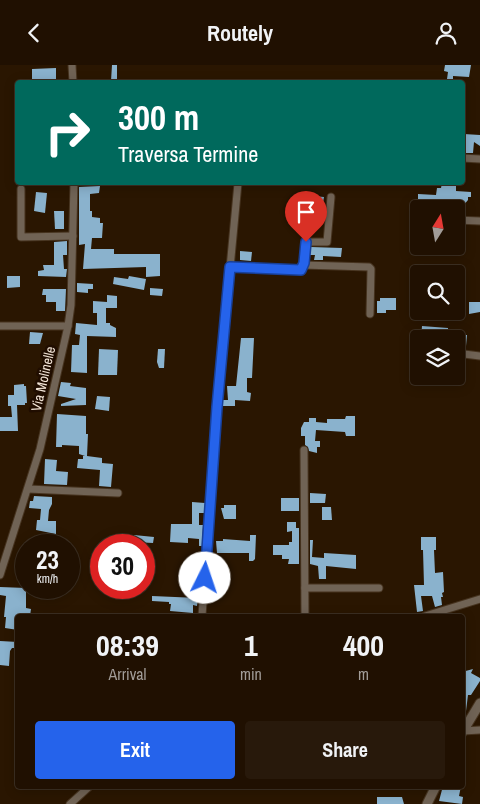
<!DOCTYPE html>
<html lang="en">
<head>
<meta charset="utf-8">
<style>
	:root { --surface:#201001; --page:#28190b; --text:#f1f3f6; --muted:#a29d99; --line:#3d3023; --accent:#2563eb }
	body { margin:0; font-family:"Archivo Narrow",sans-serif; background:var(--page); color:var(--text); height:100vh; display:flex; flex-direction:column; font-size:19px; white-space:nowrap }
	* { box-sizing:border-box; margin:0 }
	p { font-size:16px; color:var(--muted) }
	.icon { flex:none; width:28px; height:28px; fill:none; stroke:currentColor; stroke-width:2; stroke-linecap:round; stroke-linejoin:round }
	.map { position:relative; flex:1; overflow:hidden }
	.panel { position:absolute; left:15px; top:549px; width:450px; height:175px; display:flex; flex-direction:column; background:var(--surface); border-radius:5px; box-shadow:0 2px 12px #0003,0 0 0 1px var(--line) }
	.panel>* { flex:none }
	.hud { position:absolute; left:15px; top:15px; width:450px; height:105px; border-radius:5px; box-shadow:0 2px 12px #0003,0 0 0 1px var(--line); background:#00695c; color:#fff; overflow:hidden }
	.needle { width:32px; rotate:11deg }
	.fabs { position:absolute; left:410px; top:135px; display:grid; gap:10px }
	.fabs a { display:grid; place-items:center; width:55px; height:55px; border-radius:5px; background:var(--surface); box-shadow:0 2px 12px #0003,0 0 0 1px var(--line); font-size:25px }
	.speed { position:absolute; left:15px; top:469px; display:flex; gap:10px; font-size:25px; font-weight:700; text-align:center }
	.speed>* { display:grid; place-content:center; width:65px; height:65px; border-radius:50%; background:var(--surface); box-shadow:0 2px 12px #0003,0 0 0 1px var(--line); line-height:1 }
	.speed small { font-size:12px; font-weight:400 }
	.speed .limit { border:8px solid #d22; background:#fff; color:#111 }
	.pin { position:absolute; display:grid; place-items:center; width:42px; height:42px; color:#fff; margin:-51px -21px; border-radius:50% 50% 50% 0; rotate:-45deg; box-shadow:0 0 5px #0007 }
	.pin .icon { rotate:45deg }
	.me { position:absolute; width:55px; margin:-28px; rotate:4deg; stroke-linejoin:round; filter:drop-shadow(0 0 4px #0008) }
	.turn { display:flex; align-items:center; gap:18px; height:105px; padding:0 20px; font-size:22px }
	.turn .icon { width:65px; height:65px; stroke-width:2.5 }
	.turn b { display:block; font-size:35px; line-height:42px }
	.eta { display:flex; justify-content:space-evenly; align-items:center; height:85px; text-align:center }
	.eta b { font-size:30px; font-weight:700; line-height:35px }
	.cta { display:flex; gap:10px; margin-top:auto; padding:10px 20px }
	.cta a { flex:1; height:58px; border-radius:5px; background:var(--accent); color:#fff; font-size:20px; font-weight:700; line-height:58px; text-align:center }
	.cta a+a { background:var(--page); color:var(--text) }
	header { display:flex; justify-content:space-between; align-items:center; height:65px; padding:0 20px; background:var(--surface); font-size:22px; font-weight:700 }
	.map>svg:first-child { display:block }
	.building { fill:#8ab2cd }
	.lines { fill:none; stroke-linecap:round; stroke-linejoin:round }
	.minor-casing { stroke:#46331f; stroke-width:9 }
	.tertiary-casing { stroke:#46331f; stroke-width:11 }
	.minor { stroke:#706355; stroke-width:7 }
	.tertiary { stroke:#706355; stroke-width:9 }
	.route-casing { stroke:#184099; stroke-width:12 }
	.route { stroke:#2563eb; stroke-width:9 }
	.labels { text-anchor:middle; stroke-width:5; stroke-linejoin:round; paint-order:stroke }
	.street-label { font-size:14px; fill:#f4e6d8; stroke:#200d00 }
</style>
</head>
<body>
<header><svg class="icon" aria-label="back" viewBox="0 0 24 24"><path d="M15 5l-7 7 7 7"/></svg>Routely<svg class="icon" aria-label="person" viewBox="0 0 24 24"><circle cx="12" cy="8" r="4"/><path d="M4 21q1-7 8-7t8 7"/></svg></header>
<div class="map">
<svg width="480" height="739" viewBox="0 0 480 739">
	<rect width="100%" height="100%" fill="#2a1601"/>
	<g class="building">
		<path d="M112 0H117V16H111Z"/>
		<path d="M445 0H471L469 12 453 11V15L447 14 448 7 444 6Z"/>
		<path d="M56 3V14L32 15V4Z"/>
		<path d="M464 69 480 70V81L474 77 473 88H463Z"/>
		<path d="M442 118H456V126L471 127V132H468V135L456 149V144H436V138H418V129L436 130 437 123H441Z"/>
		<path d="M100 121 99 128 90 129V146H92V152L100 153V158H103L102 173H92L91 184H114V189H160V211L146 212V202L83 204 85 179 79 180V122Z"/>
		<path d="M36 127 47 128 45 148 34 146Z"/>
		<path d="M303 130 324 132 323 138 303 137Z"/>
		<path d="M54 146H64V164H55Z"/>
		<path d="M67 176V190H63L64 204H67L66 212 38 211V206L44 205 43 200H54V177Z"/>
		<path d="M311 182 342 183 341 192 323 191V195H314L315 190H310Z"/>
		<path d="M240 186 252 187 251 196 240 195Z"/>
		<path d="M7 211H20V222L7 223Z"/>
		<path d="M129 211 146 214 144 225 113 219 114 212 128 214Z"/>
		<path d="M77 218 93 219V224H88V228L77 227Z"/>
		<path d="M150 223 163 224 162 231 150 230Z"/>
		<path d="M43 224H66L65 246H56V237H46V230H42Z"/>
		<path d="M107 230 117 231V243H106V258H110V260L116 263V272L87 271V308L71 307 72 280H79L80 270 75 269 76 258 97 260V248H93V236L107 237Z"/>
		<path d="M380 233H396V245H386V248H377V236H380Z"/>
		<path d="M469 237H480V247L469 249Z"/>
		<path d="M422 261 448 263V266H464V270H467L466 281H456V274H421Z"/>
		<path d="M30 267 43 268 40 279H29Z"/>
		<path d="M241 273H254L252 313H247V327L251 328 250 336 235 335V341H222L223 335H228L227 321H236Z"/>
		<path d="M99 284 118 285 117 310H98Z"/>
		<path d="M158 284H165L164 303H159L157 297Z"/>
		<path d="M61 317 71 318 70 321 86 323V340L61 341V339L76 334 58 331Z"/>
		<path d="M24 319V321H26L27 338H25V340H17L18 366H0V352H12L11 341H8V330H14V320Z"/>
		<path d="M97 331 110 332 109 346 95 344Z"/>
		<path d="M57 349 86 351V369H88L87 391 102 393V398L113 399 111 422 99 421 100 405 77 403 78 394H83V391H85L79 389V381L62 380V382H56Z"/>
		<path d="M346 351H355V371H346L345 367 316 365 315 376H320V382H317V388L309 386 308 382 305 380V371H301V363L304 357H309V353H316V357L327 358V354H345Z"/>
		<path d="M45 394 57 395 56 406 68 407 67 420 44 419Z"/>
		<path d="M310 428 326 429 325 438H310Z"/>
		<path d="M34 431 52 432V439L49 445 48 456H56V469L36 465 37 455H40L41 444 29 443 30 436H33Z"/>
		<rect x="281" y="433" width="18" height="13"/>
		<path d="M192 437 205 438 204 448H199V460H203L202 481H199V474L188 473V478L170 477 171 459H192Z"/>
		<path d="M224 440H236V454H224L221 443H224Z"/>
		<path d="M322 442H331L332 455H322Z"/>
		<path d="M287 457H296V463H299V499H288L289 494H282V490H273V480H289V477H292V466L287 467Z"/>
		<path d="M134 470 154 472 153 478 134 477Z"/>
		<path d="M250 470H256L255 494 253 496H249V488H217L216 476H223V474L250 476Z"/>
		<path d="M421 472H436V485H434L435 508 443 507 444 527 442 528 443 532H441L442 540 435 542 432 531H421L423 546 417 547 414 520H424L423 485H421Z"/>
		<path d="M310 475H313L312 492 324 493V488L356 490V504L326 501V514H319L318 501 310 499Z"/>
		<path d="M0 522 26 523V543L31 544 30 551H18V565L5 563 6 552H4L6 531 0 530Z"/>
		<path d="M152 531 198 533 197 541 193 540V548L170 546 171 539H169V537L152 536Z"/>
		<path d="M0 576 18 577V583H12L10 586 9 601 0 600Z"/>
		<path d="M473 604 471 608 480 613V616L471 630H468L466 646H462V607Z"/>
		<path d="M443 721H461L459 731 463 732 462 739 439 736Z"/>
		<path d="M377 732H402L404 739H377Z"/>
	</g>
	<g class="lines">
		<defs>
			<g id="minor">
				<path d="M72 0 73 18"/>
				<path d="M462 93 480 94"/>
				<path d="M21 124V172L73 171"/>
				<path d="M456 155 480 156"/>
				<path d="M303 200 369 202 371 204 370 249"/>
				<path d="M230 202 301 205 304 198 306 177H327L331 132"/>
				<path d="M0 261H68"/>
				<path d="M456 288 480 291"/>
				<path d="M304 385 305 551"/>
				<path d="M28 424 118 428"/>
				<path d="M0 510 40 384 68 261 71 240 74 118"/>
				<path d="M305 523H379"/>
				<path d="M202 551 217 341 238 118"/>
				<path d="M425 551 480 534"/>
				<path d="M463 666 480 665"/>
				<path d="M70 739 90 721"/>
			</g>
			<g id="tertiary">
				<path d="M462 668 480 638"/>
				<path d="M427 739 436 721"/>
			</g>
		</defs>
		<use href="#minor" class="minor-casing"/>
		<use href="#tertiary" class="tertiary-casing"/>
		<use href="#minor" class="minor"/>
		<use href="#tertiary" class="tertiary"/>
	</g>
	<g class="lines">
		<defs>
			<path id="route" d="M205 513 217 342 230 202 301 205 304 198 306 177"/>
		</defs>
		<use href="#route" class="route-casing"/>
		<use href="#route" class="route"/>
	</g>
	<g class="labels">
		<g class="street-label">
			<text transform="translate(43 314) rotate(-77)" y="5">Via Molinelle</text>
		</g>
	</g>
</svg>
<div class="fabs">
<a><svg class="needle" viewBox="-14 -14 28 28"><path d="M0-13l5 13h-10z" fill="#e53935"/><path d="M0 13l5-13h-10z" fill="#a29d99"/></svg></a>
<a><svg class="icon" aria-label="search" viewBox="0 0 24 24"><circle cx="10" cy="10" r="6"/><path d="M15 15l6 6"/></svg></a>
<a><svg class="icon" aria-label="layers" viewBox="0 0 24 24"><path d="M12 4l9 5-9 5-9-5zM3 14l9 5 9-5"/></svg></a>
</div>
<div class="speed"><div>23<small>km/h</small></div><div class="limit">30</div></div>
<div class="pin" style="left:306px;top:177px;background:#d93025"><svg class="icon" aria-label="arrive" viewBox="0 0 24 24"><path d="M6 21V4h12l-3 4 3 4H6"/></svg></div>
<svg class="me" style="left:205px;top:513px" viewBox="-20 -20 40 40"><circle r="19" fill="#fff"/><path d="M0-13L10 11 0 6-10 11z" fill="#2563eb"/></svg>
<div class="hud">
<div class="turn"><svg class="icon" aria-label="right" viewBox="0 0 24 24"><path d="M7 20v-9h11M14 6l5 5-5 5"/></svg><div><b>300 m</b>Traversa Termine</div></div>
</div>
<section class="panel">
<div class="eta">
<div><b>08:39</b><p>Arrival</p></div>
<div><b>1</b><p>min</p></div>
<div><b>400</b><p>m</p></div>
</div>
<div class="cta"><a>Exit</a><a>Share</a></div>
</section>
</div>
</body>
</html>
